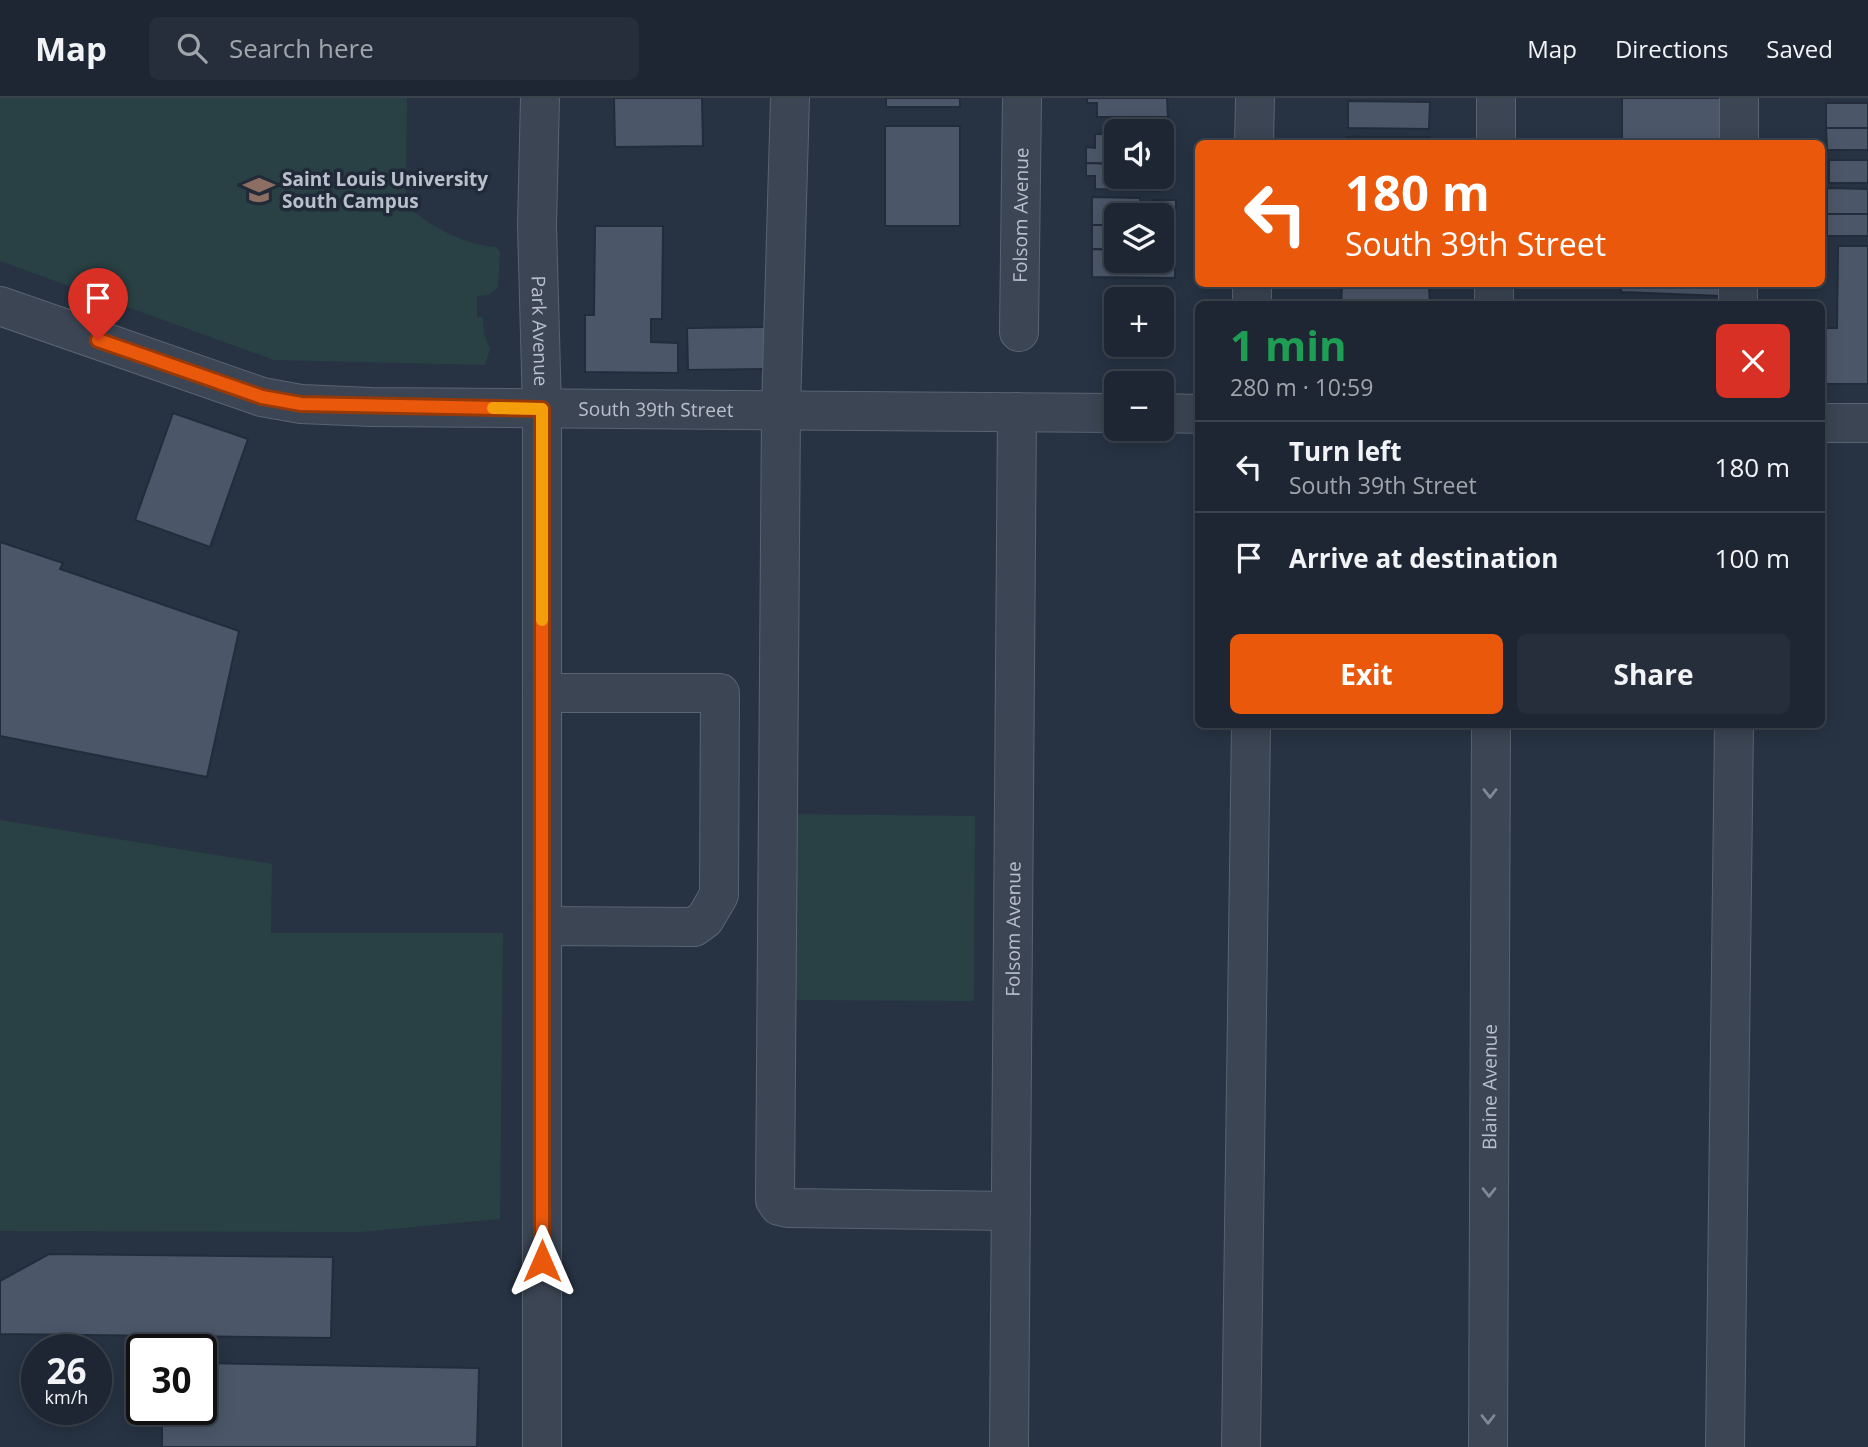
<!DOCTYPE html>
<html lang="en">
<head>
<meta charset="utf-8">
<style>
	:root { --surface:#1d2632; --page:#252e3a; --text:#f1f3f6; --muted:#a0a5ac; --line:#3b434d; --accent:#ea580c }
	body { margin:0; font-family:"Open Sans",sans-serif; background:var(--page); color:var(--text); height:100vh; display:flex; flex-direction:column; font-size:26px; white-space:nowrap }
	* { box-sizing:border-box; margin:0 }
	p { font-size:23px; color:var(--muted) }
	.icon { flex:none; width:38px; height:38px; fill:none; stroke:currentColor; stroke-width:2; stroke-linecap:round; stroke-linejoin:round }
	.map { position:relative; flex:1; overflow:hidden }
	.side { position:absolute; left:1195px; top:203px; width:630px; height:427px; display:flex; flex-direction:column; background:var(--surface); border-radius:10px; box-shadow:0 4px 18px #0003,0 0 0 2px var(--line) }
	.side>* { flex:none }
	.hud { position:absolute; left:1195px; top:42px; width:630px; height:147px; border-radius:10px; box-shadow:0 4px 18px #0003,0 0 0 2px var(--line); background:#ea580c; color:#fff; overflow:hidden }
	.buttons { position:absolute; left:1104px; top:21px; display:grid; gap:14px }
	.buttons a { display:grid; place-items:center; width:70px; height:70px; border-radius:10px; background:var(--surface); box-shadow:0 4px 18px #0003,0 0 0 2px var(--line); font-size:35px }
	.speed { position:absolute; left:21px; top:1236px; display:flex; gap:14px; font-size:35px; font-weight:700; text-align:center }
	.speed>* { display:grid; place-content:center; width:91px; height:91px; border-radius:50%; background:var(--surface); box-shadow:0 4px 18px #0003,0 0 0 2px var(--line); line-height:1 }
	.speed small { font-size:18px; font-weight:400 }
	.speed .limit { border:4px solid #111; border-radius:10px; background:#fff; color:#111 }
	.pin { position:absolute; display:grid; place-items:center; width:60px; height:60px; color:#fff; margin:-72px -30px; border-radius:50% 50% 50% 0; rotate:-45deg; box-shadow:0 0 7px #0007 }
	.pin .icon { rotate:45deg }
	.me { position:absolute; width:77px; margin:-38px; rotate:0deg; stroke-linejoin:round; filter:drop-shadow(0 0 5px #0008) }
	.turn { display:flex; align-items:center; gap:24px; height:147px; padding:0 35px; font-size:32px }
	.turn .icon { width:91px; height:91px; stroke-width:2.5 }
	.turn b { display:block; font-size:49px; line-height:60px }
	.round { display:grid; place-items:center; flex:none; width:74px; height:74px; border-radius:10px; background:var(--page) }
	.headline { display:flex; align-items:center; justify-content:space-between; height:119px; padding:0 35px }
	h1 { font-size:42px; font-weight:700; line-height:52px; color:#1e9e55 }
	.primary-button { display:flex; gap:14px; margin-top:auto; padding:14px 35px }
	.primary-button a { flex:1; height:80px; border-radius:10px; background:var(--accent); color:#fff; font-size:28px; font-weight:700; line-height:80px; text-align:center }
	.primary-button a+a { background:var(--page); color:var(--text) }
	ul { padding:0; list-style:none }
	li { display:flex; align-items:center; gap:21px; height:91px; padding:0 35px; border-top:2px solid var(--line) }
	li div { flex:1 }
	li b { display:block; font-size:26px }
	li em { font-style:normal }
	header { display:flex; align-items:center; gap:42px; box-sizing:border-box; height:98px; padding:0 35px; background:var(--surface); border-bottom:2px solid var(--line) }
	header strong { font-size:33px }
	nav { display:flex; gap:38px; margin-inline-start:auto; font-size:24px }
	.search { width:490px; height:63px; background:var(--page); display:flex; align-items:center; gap:18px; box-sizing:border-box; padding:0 24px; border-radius:10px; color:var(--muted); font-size:26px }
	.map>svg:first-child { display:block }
	.green { fill:#294144 }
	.building { fill:#4b5769; stroke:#222c3a; stroke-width:2 }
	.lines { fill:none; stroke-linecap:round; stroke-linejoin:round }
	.minor-casing { stroke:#5a6370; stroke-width:40 }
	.minor { stroke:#3b4553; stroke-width:38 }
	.oneway { stroke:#808996 }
	.route-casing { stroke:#983908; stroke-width:18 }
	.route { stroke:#ea580c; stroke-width:12 }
	.slow { stroke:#f59e0b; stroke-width:12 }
	.labels { text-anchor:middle; stroke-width:7; stroke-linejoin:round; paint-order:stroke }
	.poi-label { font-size:19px; font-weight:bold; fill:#b9c0cc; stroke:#202a38; text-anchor:start }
	.street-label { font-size:19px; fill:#b9c0cc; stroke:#202a38 }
</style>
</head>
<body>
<header>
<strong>Map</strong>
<div class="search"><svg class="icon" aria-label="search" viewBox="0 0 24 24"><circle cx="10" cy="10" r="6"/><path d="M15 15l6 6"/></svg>Search here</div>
<nav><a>Map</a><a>Directions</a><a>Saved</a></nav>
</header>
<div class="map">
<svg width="1868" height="1349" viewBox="0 0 1868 1349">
	<rect width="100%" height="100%" fill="#273343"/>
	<g class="green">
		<path d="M0 0H407L406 94 409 110C433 130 465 147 496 149L500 154 498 190 488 197 477 198V219H483L484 236 490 251 485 267 274 262 0 163Z"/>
		<path d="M788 716 975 718 974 903 787 902Z"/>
		<path d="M0 722 272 766 271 835H503L500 1121 360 1134 0 1133Z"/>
	</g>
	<g class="building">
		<path d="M614 0H702L703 48 615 49Z"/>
		<rect x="886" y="0" width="74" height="9"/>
		<path d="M1087 0H1167L1168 19H1097V5H1087Z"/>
		<path d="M1622 0H1725L1724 46H1622Z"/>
		<path d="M1348 3 1430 4 1429 31 1348 30Z"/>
		<rect x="1826" y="5" width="42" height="25"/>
		<rect x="885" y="28" width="75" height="100"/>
		<path d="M1826 30H1868V52H1827Z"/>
		<path d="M1095 36H1116V66L1086 65V49L1095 50Z"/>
		<rect x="1346" y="39" width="84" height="7"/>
		<rect x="1829" y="62" width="39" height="23"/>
		<path d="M1086 65 1116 66V79H1159L1158 93 1095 91V78H1086Z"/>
		<path d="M1827 90 1868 91V116H1827Z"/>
		<path d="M1092 99 1140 100 1141 108 1150 107 1153 102H1176L1175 127H1162V117H1116V127H1092Z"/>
		<rect x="1827" y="116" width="41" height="22"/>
		<path d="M1092 127H1116V152L1092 151Z"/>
		<rect x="1162" y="127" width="13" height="22"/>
		<path d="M595 128H663L662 221H651V244L678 245V275L585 274V217H594Z"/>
		<path d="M1838 148H1868V286H1823V230H1837Z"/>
		<path d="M1092 151 1116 152V163H1162V154H1175V180L1092 179Z"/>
		<path d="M1331 186H1429V188L1331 187Z"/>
		<path d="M1621 186H1722V198L1621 194Z"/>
		<path d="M1342 188H1429L1430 206H1341Z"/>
		<path d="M770 229 771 271 688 272 687 230Z"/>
		<path d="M173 315 248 341 210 449 135 422Z"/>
		<path d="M0 444 63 465 60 471 239 533 207 679 0 638Z"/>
		<path d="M49 1156 333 1159 331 1240 0 1236V1183Z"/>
		<path d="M201 1265 479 1270 477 1349H162V1311H201Z"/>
	</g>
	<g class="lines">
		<defs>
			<g id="minor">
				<path id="s1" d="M540 0 537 127 542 311V1349"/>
				<path d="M790 0 781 312 775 1102 779 1108 788 1110 1011 1113"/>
				<path d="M1254 46 1255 0"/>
				<path d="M1496 46V0"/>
				<path d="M1739 46V0"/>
				<path d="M1252 206V186"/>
				<path d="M1494 206V186"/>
				<path d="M1738 206V186"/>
				<path id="s2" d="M0 208 262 299 301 306 371 309 1116 315"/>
				<path id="s3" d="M1019 234 1022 0"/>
				<path d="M1162 315 1199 316"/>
				<path d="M1822 325H1868"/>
				<path d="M542 828 694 829 705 821 719 797 720 595H542"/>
				<path id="s4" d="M1009 1349 1017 314"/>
				<path d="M1241 1349 1251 626"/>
				<path id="s5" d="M1488 1349 1491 626"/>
				<path d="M1725 1349 1734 626"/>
			</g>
		</defs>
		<use href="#minor" class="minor-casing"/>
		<use href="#minor" class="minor"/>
	</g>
	<defs><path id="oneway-chevron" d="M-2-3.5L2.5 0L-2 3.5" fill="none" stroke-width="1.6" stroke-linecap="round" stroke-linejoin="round" transform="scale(1.75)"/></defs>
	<g class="oneway">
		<use href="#oneway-chevron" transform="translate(1490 695) rotate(90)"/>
		<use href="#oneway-chevron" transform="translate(1489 1094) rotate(90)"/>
		<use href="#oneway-chevron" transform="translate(1488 1321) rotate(90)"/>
	</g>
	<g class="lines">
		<defs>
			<path id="route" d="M98 242 262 299 301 306 542 311V1163"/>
		</defs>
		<use href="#route" class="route-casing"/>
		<use href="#route" class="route"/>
		<path class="slow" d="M493 310 542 311V522"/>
	</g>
	<defs>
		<symbol id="university-bare" viewBox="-9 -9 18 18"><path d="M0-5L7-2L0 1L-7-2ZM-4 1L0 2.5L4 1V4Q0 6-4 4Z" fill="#8d6e63" stroke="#202a38" stroke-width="2.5" paint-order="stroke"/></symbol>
	</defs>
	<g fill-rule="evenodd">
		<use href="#university-bare" x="237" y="70" width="44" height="44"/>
	</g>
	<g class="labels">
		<g class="poi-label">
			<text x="282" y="88">Saint Louis University<tspan x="282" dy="22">South Campus</tspan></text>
		</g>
		<g class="street-label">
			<text dy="7" stroke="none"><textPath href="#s3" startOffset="117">Folsom Avenue</textPath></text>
			<text dy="7" stroke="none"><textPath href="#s1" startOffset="233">Park Avenue</textPath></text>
			<text dy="7" stroke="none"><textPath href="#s2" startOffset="672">South 39th Street</textPath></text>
			<text dy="7" stroke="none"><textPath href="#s4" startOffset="518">Folsom Avenue</textPath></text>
			<text dy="7" stroke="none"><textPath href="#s5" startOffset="360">Blaine Avenue</textPath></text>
		</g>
	</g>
</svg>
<div class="buttons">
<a><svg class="icon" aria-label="sound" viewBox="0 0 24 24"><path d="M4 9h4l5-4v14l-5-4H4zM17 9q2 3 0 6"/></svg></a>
<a><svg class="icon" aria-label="layers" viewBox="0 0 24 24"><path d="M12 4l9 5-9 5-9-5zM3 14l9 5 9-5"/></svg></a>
<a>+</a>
<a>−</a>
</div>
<div class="speed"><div>26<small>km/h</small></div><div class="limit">30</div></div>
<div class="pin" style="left:98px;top:242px;background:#d93025"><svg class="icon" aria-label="arrive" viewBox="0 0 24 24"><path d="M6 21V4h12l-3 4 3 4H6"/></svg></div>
<svg class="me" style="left:542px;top:1163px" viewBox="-20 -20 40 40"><path d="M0-17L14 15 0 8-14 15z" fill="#ea580c" stroke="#fff" stroke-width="4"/></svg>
<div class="hud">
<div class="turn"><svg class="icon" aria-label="left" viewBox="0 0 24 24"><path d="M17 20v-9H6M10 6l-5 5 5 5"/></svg><div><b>180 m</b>South 39th Street</div></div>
</div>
<section class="side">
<div class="headline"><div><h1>1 min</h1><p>280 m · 10:59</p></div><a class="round" style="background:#d93025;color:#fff"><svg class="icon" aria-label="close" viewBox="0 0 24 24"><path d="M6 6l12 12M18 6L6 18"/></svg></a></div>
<ul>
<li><svg class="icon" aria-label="left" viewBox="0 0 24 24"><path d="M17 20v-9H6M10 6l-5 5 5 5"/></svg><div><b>Turn left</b><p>South 39th Street</p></div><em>180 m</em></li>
<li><svg class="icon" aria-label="arrive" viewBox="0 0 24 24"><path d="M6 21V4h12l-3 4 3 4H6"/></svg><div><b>Arrive at destination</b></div><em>100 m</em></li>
</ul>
<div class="primary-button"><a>Exit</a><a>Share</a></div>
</section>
</div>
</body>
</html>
